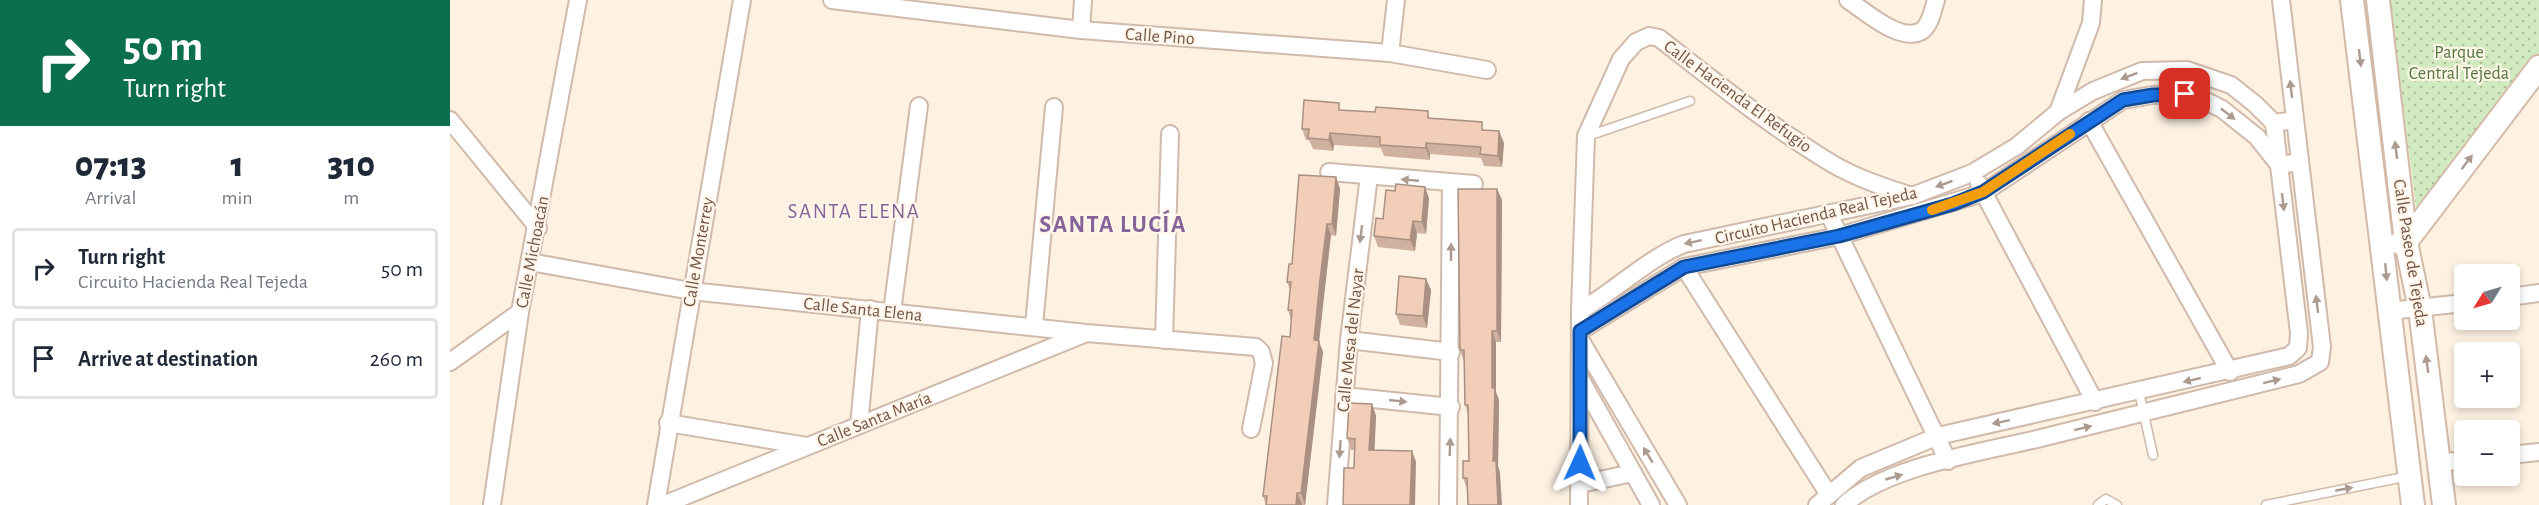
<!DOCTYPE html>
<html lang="en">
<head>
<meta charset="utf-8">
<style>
	:root { --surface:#fff; --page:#f6f6f7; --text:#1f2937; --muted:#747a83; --line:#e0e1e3 }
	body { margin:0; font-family:"Alegreya Sans",sans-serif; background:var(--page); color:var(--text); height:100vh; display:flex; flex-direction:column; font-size:22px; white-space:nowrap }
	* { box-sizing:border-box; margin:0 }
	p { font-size:20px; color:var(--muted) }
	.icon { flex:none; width:33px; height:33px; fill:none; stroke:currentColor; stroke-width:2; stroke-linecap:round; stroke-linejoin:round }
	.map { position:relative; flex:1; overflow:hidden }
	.panel { display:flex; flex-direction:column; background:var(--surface); width:450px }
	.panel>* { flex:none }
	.hud { background:#0b6e4f; color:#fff; overflow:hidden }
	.needle { width:39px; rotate:233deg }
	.buttons { position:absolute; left:2004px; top:264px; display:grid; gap:12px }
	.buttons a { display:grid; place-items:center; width:66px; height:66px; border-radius:6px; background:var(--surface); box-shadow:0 3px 9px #0003; font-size:30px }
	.pin { position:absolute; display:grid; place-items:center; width:51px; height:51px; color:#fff; margin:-26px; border-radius:12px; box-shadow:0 3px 9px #0006 }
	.me { position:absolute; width:66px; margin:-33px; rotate:1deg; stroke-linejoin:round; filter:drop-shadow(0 0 4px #0008) }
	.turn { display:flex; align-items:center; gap:21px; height:126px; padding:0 24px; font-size:27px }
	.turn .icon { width:78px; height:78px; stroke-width:2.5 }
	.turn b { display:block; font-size:42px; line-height:51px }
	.eta { display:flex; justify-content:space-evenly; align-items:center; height:102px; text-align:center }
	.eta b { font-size:36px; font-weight:800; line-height:42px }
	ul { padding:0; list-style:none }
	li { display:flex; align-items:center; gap:18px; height:81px; margin:0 12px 9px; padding:0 12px; border:3px solid var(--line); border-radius:6px }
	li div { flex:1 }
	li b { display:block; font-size:22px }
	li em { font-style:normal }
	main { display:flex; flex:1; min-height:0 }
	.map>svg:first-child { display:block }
	.park { fill:url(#park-dots) }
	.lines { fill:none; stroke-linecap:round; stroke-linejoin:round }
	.lane-casing { stroke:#d0baab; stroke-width:11 }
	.street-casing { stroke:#d0baab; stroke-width:20 }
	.secondary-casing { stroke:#d3baa8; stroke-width:26 }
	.lane { stroke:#fff; stroke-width:8 }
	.street { stroke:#fff; stroke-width:16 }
	.secondary { stroke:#fff; stroke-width:22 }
	.wall { fill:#d0b19f }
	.shaded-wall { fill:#a99082 }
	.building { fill:#f2ceb9; stroke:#a99082; stroke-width:1.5 }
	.oneway { fill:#ac9a91 }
	.route-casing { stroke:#114b97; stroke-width:15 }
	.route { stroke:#1a73e8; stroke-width:10 }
	.slow { stroke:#f59e0b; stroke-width:10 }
	.labels { text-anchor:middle; stroke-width:4.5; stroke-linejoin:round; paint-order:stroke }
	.street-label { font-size:18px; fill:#745648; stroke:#fff5e8 }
	.park-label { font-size:18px; fill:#537a40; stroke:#fff5e8 }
	.quarter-label { font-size:21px; letter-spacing:1.5px; fill:#856398; stroke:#fff5e8 }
	.district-label { font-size:24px; font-weight:bold; letter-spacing:1.5px; fill:#856398; stroke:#fff5e8 }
</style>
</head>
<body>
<main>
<section class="panel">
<div class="hud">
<div class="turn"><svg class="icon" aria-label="right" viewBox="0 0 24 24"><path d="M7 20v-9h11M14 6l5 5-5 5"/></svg><div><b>50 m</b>Turn right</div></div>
</div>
<div class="eta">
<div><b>07:13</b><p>Arrival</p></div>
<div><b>1</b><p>min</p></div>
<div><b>310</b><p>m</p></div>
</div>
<ul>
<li><svg class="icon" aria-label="right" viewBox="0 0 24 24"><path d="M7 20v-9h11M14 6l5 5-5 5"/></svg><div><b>Turn right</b><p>Circuito Hacienda Real Tejeda</p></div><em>50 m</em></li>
<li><svg class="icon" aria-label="arrive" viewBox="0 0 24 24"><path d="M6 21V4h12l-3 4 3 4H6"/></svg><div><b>Arrive at destination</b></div><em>260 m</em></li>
</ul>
</section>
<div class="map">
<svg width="2089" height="505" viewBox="0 0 2089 505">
	<defs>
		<pattern id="park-dots" width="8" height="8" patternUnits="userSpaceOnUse" patternTransform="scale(1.5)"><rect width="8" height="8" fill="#d2eac0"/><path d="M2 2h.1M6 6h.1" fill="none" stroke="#afc09e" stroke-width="1.8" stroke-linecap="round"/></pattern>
	</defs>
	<rect width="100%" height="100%" fill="#fdf1e2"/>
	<path class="park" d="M1940 0H2089V61L2022 145 1966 207Z"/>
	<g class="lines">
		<defs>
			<g id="lane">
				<path d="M1138 136 1240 101"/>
				<path d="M1689 392 1703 455"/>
				<path d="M1648 505 1656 499 1667 505"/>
				<path d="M1816 505 1959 476"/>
			</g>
			<g id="street">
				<path d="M382 0 631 30 940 53 1037 70"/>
				<path d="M1398 0C1415 11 1452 45 1473 30 1481 23 1483 9 1486 0"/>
				<path d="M631 30 633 0"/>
				<path d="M940 53 946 0"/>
				<path d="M1608 112 1641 23 1643 0"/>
				<path d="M0 120 88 228"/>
				<path d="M1639 121 1780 372"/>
				<path d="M879 172 1024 184"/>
				<path d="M1529 184 1645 402"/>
				<path d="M1379 214 1498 461"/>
				<path d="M80 262 241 291 636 333 806 347 811 352 814 363 801 429"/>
				<path d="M1234 267 1379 495"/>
				<path d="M2060 297 2089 293"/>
				<path d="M1130 311C1165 291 1198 258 1234 244L1462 196 1522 173 1567 146 1608 112 1643 91 1692 71 1737 70 1781 85 1805 104 1824 123 1845 120"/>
				<path d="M1939 311 2014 303"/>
				<path d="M442 312 469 106"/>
				<path d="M584 326 604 107"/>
				<path d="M1130 331 1234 267 1389 236 1533 193 1673 100 1703 95 1735 94 1754 100 1772 109 1807 137 1829 165 1850 162"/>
				<path d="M714 340 720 134"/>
				<path d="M899 340 1001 352"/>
				<path d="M1131 341 1228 505"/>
				<path d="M0 362 70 312"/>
				<path d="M1131 380 1201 505"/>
				<path d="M894 396 1001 407"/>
				<path d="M218 423 357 446"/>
				<path d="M409 425 420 309"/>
				<path d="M2060 455 2089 452"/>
				<path d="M1989 463 2014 460"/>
				<path d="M1130 484 1183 473"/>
				<path d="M42 505 70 312 128 0"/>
				<path d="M206 505 292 0"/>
				<path d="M213 505 634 334"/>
				<path d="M886 505 899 340 919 176"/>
				<path d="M998 505 1001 183"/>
				<path d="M1129 505 1130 311 1136 136 1171 59 1186 42 1199 36 1209 38C1264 81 1320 126 1381 163 1406 178 1434 187 1462 196"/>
				<path d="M1367 505 1411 468 1488 436 1839 356 1848 348 1849 333 1824 123"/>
				<path d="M1394 505C1436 466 1534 452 1591 438 1677 417 1763 395 1849 374L1870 362 1872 347 1831 0"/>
			</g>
			<g id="secondary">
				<path d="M1902 0 1963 505"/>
				<path d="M1928 0 1956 242 1970 309 1994 505"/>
				<path d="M1950 243 1956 242 2089 67"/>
			</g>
		</defs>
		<use href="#lane" class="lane-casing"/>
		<use href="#street" class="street-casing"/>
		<use href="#secondary" class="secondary-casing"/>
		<use href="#lane" class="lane"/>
		<use href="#street" class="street"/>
		<use href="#secondary" class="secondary"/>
	</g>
	<g class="wall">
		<path d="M892 110 981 118 1035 130 1054 143 1052 167 1034 166 1031 158 980 154V160L934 156 931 148 884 145 883 151 863 149 859 140H856L852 129Z"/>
		<path d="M886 177 890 189 886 236 881 235 874 291 869 342 873 352 855 505H816L813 496 840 337 841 320 838 310 840 290 837 282 842 264Z"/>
		<path d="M1047 189 1052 200 1051 342H1046V392L1049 400 1048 466 1050 473 1017 489 1013 478 1019 461 1018 414 1015 405 1014 362 1010 350Z"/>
		<path d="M979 198 976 234 967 233 965 251 928 247 924 236 933 219Z"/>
		<path d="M976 279 981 290 977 328 950 325 946 314Z"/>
		<path d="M922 404 926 416 924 450 962 451 966 462 904 468 905 450H901L897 438Z"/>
	</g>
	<g class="shaded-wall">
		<path d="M1049 131 1054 143 1052 167 1048 156Z"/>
		<path d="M880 133 884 145 883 151 879 140Z"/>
		<path d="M976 143 980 154V160L976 148Z"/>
		<path d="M886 177 890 189 886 236 882 224Z"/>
		<path d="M975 187 979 198 976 234 972 222Z"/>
		<path d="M1047 189 1052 200 1051 342 1047 331Z"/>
		<path d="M963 221 967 233 965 251 960 240Z"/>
		<path d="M877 224 881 235 869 342 873 352 855 505 851 493 864 340Z"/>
		<path d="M976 279 981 290 977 328 973 316Z"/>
		<path d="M1042 331 1046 342V392L1049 400 1048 466 1050 473 1052 505H1048L1043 461 1042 388Z"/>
		<path d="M922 404 926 416 924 462 919 450Z"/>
		<path d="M962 451 966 462 965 505H960Z"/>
		<path d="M847 493 852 504V505H846Z"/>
	</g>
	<g class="building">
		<path d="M854 100 889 103V110L925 112 926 107 978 111V118L1032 122V130L1049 131 1048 156 1030 154 1031 147 976 143V148L930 145V137L880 133 879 140 858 138 859 129H852Z"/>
		<path d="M849 175 886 177 882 224H877L870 280 864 340 869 341 851 493H847L846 505H816L817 496H813L832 336 840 337 842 310H838L841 282H837L839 264H842Z"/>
		<path d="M946 184 975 187 972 222 963 221 960 240 924 236 926 218 933 219 936 190 945 191Z"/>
		<path d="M1008 189H1047V331H1042V388H1045L1043 461H1046L1048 505H1018L1017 478H1013V461H1019L1018 405H1015L1014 350H1010Z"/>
		<path d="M949 276 976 279 973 316 946 314Z"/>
		<path d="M899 403 922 404 919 450 962 451 960 505H893L894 468H904L905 439 897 438Z"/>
	</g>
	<defs><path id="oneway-solid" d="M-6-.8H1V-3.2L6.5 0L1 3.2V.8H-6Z" transform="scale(1.5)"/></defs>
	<g class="oneway">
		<use href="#oneway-solid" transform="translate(1910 58) rotate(83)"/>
		<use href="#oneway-solid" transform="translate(1679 76) rotate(159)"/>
		<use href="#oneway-solid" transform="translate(1841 89) rotate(-97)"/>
		<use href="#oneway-solid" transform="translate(1778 114) rotate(38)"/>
		<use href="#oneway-solid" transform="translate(1946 150) rotate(-97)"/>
		<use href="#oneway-solid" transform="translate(2017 162) rotate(-53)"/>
		<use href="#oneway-solid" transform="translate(960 180) rotate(-175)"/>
		<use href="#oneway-solid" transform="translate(1494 184) rotate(160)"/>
		<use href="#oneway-solid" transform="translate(1833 202) rotate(83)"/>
		<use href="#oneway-solid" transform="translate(911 234) rotate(97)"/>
		<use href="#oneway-solid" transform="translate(1243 242) rotate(168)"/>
		<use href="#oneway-solid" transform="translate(1001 252) rotate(-90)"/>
		<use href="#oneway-solid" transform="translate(1936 272) rotate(85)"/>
		<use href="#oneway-solid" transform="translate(1867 304) rotate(-97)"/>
		<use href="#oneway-solid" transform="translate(1977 364) rotate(-98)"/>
		<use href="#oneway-solid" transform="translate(1742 380) rotate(167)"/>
		<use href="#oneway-solid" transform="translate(1822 381) rotate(-14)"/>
		<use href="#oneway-solid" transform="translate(948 401) rotate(6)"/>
		<use href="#oneway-solid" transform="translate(1551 422) rotate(168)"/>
		<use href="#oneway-solid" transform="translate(1633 428) rotate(-14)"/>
		<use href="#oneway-solid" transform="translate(1000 447) rotate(-88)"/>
		<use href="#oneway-solid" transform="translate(890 449) rotate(94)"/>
		<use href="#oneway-solid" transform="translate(1198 455) rotate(-121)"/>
		<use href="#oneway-solid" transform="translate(1444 477) rotate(-16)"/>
		<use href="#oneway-solid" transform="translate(1894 489) rotate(-11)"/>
	</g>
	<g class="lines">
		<defs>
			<path id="route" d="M1130 463V331L1234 267 1389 236 1503 204 1533 192 1673 100 1703 95 1735 94"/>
		</defs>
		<use href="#route" class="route-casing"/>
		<use href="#route" class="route"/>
		<path class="slow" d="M1482 210 1533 192 1620 134"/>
	</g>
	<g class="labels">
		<g class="street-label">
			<text transform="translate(710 36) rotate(4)" y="6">Calle Pino</text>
			<text transform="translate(1288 96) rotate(36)" y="6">Calle Hacienda El Refugio</text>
			<text transform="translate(1366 215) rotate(-13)" y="6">Circuito Hacienda Real Tejeda</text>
			<text transform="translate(82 252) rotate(-79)" y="6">Calle Michoacán</text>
			<text transform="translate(248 252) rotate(-80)" y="6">Calle Monterrey</text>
			<text transform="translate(1961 253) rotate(81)" y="6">Calle Paseo de Tejeda</text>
			<text transform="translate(413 309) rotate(6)" y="6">Calle Santa Elena</text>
			<text transform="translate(900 340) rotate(-84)" y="6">Calle Mesa del Nayar</text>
			<text transform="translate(424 419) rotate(-22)" y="6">Calle Santa María</text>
		</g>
		<g class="park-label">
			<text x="2009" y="58">Parque<tspan x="2009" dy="21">Central Tejeda</tspan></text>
		</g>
		<g class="quarter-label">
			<text x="404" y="218">SANTA ELENA</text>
		</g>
		<g class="district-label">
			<text x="663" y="232">SANTA LUCÍA</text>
		</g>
	</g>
</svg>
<div class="buttons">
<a><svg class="needle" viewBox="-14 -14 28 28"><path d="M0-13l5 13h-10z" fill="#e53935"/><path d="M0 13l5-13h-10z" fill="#747a83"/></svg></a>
<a>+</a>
<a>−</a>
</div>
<div class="pin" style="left:1735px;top:94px;background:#d93025"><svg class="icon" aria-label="arrive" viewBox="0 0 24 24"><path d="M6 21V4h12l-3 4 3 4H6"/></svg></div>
<svg class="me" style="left:1130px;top:463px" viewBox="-20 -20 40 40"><path d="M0-17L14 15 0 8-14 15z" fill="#1a73e8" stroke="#fff" stroke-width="4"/></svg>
</div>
</main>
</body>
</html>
